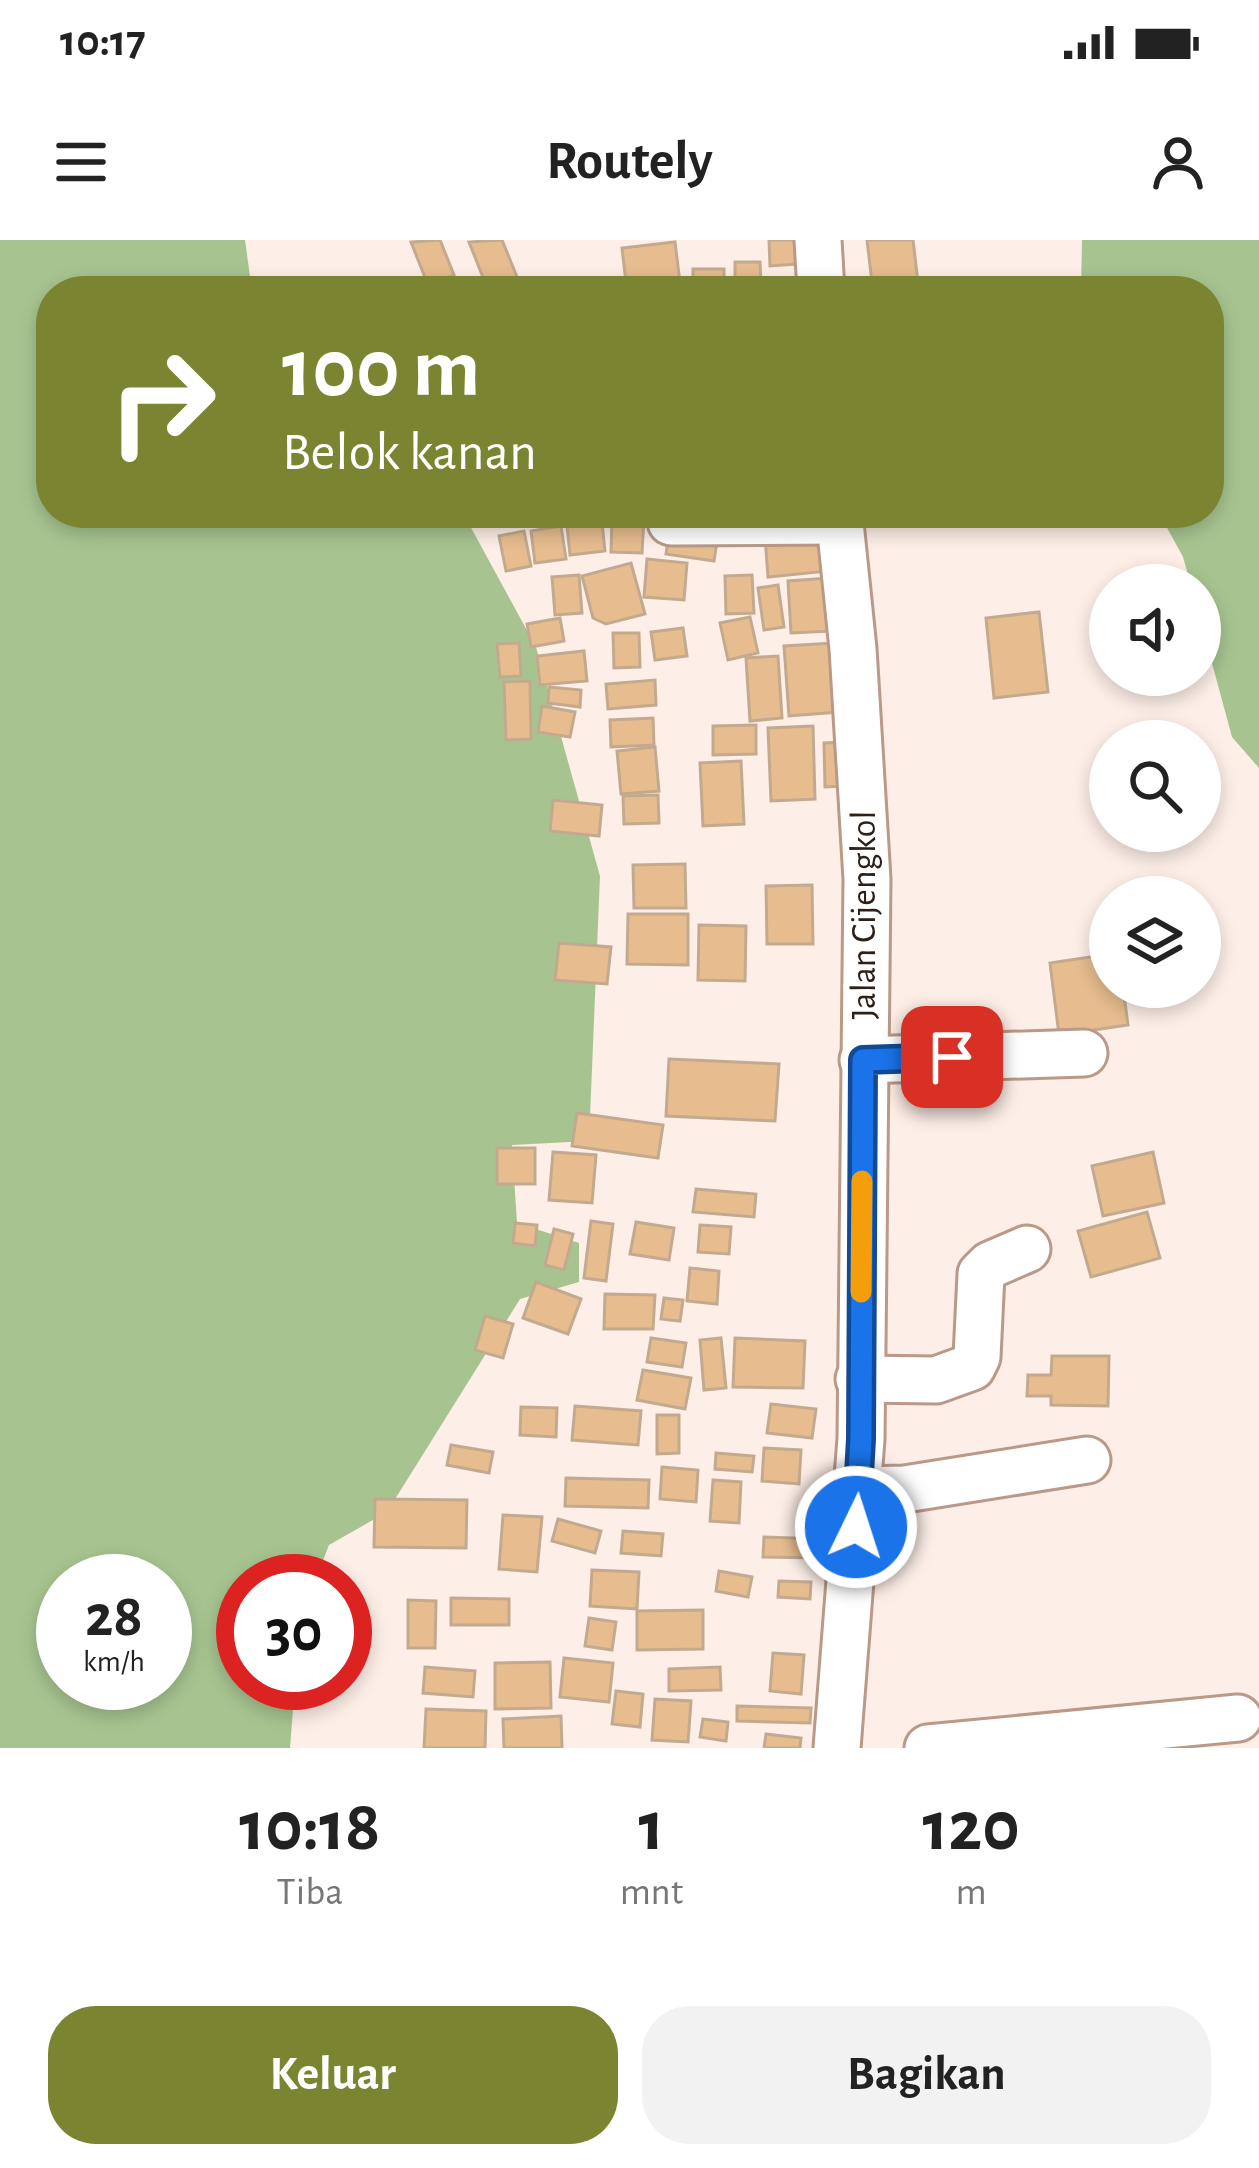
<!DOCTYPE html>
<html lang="id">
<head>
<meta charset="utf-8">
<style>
	:root { --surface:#fff; --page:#f2f2f2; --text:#222; --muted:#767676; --accent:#7b8430 }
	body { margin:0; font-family:"Alegreya Sans",sans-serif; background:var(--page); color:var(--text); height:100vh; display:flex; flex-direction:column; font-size:45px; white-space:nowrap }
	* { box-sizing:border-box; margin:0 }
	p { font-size:39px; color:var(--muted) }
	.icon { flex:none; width:66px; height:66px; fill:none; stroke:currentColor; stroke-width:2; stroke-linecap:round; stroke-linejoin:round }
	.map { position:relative; height:1508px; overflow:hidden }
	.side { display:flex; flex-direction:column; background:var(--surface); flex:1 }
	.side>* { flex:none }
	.banner { position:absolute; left:36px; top:36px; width:1188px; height:252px; border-radius:48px; box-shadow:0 6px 18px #0003; background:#7b8430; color:#fff; overflow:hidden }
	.tools { position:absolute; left:1089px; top:324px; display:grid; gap:24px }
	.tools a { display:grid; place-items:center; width:132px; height:132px; border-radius:50%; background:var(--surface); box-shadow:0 6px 18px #0003; font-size:60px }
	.speed { position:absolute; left:36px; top:1314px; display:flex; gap:24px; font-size:60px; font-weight:700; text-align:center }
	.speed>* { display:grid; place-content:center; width:156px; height:156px; border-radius:50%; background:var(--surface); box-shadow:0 6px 18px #0003; line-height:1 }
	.speed small { font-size:30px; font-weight:400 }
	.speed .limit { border:18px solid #d22; background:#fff; color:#111 }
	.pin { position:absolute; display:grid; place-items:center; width:102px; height:102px; color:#fff; margin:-51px; border-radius:24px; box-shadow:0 6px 18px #0006 }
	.me { position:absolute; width:132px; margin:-66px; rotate:4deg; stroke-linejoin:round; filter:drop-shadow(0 0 9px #0008) }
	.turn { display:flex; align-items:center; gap:42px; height:252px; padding:0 48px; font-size:54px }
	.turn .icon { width:156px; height:156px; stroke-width:2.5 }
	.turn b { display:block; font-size:84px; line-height:102px }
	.eta { display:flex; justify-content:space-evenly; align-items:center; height:204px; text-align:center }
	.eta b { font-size:72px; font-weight:700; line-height:84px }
	.primary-button { display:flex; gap:24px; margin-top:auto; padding:24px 48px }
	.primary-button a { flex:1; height:138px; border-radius:48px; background:var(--accent); color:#fff; font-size:48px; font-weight:700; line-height:138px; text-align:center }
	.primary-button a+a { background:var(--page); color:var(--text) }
	.status { display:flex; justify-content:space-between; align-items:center; height:84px; padding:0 60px; background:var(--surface); direction:ltr }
	.status svg { height:33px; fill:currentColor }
	header { display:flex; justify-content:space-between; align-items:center; height:156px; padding:0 48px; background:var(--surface); font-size:54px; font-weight:700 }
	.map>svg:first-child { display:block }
	.forest { fill:#a7c490; fill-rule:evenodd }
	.building { fill:#e7bd8f; stroke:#c3aa8f; stroke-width:3 }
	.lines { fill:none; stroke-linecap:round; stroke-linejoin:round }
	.minor-casing { stroke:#ba9988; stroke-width:51 }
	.minor { stroke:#fff; stroke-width:45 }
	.route-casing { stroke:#114b97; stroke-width:30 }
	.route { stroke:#1a73e8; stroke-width:21 }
	.slow { stroke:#f59e0b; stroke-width:21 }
	.labels { text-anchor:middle; stroke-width:12; stroke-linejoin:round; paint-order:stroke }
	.street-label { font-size:36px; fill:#2d2019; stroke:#fff }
</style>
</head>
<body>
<div class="status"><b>10:17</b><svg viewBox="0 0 49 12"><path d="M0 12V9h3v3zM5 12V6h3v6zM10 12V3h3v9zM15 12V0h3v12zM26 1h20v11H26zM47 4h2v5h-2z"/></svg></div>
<header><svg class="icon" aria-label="menu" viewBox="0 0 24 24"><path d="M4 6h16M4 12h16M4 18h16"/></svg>Routely<svg class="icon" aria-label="person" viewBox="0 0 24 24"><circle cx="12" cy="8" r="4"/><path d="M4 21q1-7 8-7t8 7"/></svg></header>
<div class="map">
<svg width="1259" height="1508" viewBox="0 0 1259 1508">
	<rect width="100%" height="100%" fill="#fdeee7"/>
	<g class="forest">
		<path d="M0 0H245L252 51H51V273H463L536 407 600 636 589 901 512 905 517 983 579 1003V1042L520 1059 387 1272 329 1305 315 1341H243V1443H295L290 1508H0ZM63 1341H165V1443H63Z"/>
		<path d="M1082 0H1259V528L1232 497 1200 379V345H1191L1183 317 1159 273H1209V51H1081Z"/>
	</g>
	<g class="building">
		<path d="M440 0 454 35 428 45 411 2Z"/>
		<path d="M502 0 517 37 488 50 469 2Z"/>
		<path d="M769 0H796L797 24 770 26Z"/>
		<path d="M867 0H913L919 51H873Z"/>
		<path d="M675 2 681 51H627L622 8Z"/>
		<path d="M735 22H760L761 43 735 44Z"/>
		<rect x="693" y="29" width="31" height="22"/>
		<path d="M601 273 605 311 570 315 566 276Z"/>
		<path d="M612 277 644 278 642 313 611 312Z"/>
		<path d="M561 286 566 319 535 323 531 291Z"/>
		<path d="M670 287 718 295 714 321 666 314Z"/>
		<path d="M824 290 828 331 768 337 765 296Z"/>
		<path d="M524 291 531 326 506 331 499 296Z"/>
		<path d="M647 319 687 323 684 360 644 357Z"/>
		<path d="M631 323 645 374 606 384 593 378 582 336Z"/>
		<path d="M579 335 582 373 555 375 552 337Z"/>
		<path d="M752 335 754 373 726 374 725 336Z"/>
		<path d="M828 338 831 391 791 393 788 341Z"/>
		<path d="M778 345 784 387 764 390 758 348Z"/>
		<path d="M1039 372 1048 452 994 458 986 378Z"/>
		<path d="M750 377 758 413 728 420 720 383Z"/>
		<path d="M560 378 564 401 531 407 527 384Z"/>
		<path d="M683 388 687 416 655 420 651 392Z"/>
		<path d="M613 393H639L640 427 614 428Z"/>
		<path d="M519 403 521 436 500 437 497 404Z"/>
		<path d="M834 403 839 472 789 476 784 406Z"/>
		<path d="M584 411 587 441 540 445 537 416Z"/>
		<path d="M778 416 782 478 750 481 746 418Z"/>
		<path d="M655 440 656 465 608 469 606 444Z"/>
		<path d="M530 441 531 499 506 500 504 442Z"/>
		<path d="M549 447 581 450 580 467 548 463Z"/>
		<path d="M542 466 575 472 570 497 538 492Z"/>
		<path d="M653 478 654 505 611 507 610 480Z"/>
		<path d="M756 485V514L713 515V486Z"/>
		<path d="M813 486 815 559 771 561 768 488Z"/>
		<path d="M845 502 846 546 825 547 824 503Z"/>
		<path d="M655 507 659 551 621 554 617 511Z"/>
		<path d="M741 521 744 584 703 586 700 523Z"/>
		<path d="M658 555 659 583 624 584 623 556Z"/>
		<path d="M553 560 602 565 599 596 550 591Z"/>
		<path d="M685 624 686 668H634L633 625Z"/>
		<path d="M812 645 813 704H767L766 646Z"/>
		<path d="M628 674H688V725L627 724Z"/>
		<path d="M699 685 746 686 745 741 698 740Z"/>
		<path d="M559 703 611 707 607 744 555 740Z"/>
		<path d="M1110 714V747H1123L1128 785 1059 795 1050 723Z"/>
		<path d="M669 819 779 824 775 881 666 876Z"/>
		<path d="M577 873 663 885 658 918 572 906Z"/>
		<rect x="497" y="908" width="38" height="36"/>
		<path d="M553 912 596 915 592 963 549 960Z"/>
		<path d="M1153 912 1164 963 1103 976 1092 926Z"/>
		<path d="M696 949 756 954 754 977 693 972Z"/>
		<path d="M1147 972 1160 1018 1091 1037 1078 991Z"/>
		<path d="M591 981 613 984 606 1041 584 1038Z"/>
		<path d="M636 982 674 988 669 1020 630 1014Z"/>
		<path d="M515 983 537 985 535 1006 513 1003Z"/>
		<path d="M700 985 731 987 729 1014 698 1012Z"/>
		<path d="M554 989 573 994 564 1030 545 1025Z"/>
		<path d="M690 1028 719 1031 717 1064 687 1061Z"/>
		<path d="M536 1042 581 1059 568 1094 523 1078Z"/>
		<path d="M605 1054 655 1055 653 1089H604Z"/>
		<path d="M664 1058 683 1060 680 1081 661 1079Z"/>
		<path d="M485 1076 513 1084 503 1118 475 1110Z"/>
		<path d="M651 1098 686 1103 682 1127 647 1122Z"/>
		<path d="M721 1098 726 1148 704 1150 700 1100Z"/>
		<path d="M735 1098 805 1101 803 1148 733 1147Z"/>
		<path d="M1052 1116H1109L1108 1166 1051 1165V1156H1027L1028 1135H1051Z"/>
		<path d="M643 1130 691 1138 685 1169 637 1160Z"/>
		<path d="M771 1164 816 1169 812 1198 767 1193Z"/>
		<path d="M575 1166 641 1171 638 1205 572 1200Z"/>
		<path d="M521 1167 557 1168 556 1197 520 1195Z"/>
		<path d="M657 1175H679V1213L657 1214Z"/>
		<path d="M451 1205 493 1212 489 1233 447 1225Z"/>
		<path d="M764 1208 801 1210 799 1244 762 1241Z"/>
		<path d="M716 1213 754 1216 752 1232 715 1229Z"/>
		<path d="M662 1227 698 1230 696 1262 660 1259Z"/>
		<path d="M566 1238 649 1240 648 1268 565 1266Z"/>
		<path d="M713 1240 741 1242 739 1283 710 1281Z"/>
		<path d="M375 1259 467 1260 466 1308 374 1307Z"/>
		<path d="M503 1275 542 1277 537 1332 499 1329Z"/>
		<path d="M558 1279 601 1291 595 1313 552 1301Z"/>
		<path d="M623 1291 663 1294 661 1316 621 1313Z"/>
		<path d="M764 1297 820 1299V1318L763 1317Z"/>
		<path d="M592 1330 639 1332 637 1369 590 1366Z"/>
		<path d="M719 1331 752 1337 748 1357 716 1351Z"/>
		<path d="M779 1341 811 1342 810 1359 778 1357Z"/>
		<path d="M451 1358 509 1359V1385H451Z"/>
		<path d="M408 1360 436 1361 435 1408H408Z"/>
		<path d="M703 1370V1409L637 1410V1371Z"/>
		<path d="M589 1378 616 1382 612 1410 585 1406Z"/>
		<path d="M773 1413 804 1415 801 1454 770 1451Z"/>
		<path d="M564 1418 613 1423 609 1462 560 1457Z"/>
		<path d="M550 1422 551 1468 495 1469V1423Z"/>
		<path d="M425 1427 475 1431 473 1457 423 1453Z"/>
		<path d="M720 1427 721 1450 669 1451V1429Z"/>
		<path d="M616 1451 643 1454 640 1487 612 1484Z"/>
		<path d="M655 1459 691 1461 688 1502 652 1500Z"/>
		<path d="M737 1466 811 1468 810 1483 737 1481Z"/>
		<path d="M426 1469 486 1471 485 1508H424Z"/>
		<path d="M561 1476 562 1508H504L503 1479Z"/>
		<path d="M703 1479 728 1482 726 1501 700 1497Z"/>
		<path d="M766 1494 801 1498 800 1508H764Z"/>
	</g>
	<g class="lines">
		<defs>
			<g id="minor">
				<path d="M818 0 821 51"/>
				<path d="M671 282 840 281"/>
				<path d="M863 820 1084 813"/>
				<path d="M859 1139 936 1140 972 1127 977 1117 981 1034 990 1025 1027 1009"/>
				<path d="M859 1250 905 1249 1087 1220"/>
				<path d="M837 1508 861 1199 867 639 853 409 839 273"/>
				<path d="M928 1508 1238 1478"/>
			</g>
		</defs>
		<use href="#minor" class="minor-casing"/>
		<use href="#minor" class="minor"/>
	</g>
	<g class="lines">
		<defs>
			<path id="route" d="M856 1287 861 1199 863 820 952 817"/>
		</defs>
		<use href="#route" class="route-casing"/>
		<use href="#route" class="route"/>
		<path class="slow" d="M861 1052 862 941"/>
	</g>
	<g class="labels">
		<g class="street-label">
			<text transform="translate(862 675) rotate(-90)" y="13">Jalan Cijengkol</text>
		</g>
	</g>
</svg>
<div class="tools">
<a><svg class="icon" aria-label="sound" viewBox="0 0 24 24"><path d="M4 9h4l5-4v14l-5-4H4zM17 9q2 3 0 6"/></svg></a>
<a><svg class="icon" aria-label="search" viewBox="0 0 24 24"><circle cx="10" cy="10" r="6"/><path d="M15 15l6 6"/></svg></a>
<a><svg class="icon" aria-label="layers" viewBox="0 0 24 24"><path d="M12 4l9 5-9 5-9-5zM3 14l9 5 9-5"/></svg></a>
</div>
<div class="speed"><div>28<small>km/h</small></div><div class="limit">30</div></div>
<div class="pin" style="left:952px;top:817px;background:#d93025"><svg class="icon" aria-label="arrive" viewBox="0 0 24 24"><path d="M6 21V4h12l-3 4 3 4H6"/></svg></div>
<svg class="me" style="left:856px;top:1287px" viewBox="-20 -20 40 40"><circle r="17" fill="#1a73e8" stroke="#fff" stroke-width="3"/><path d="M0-11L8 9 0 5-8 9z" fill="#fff"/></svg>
<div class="banner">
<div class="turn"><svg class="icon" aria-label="right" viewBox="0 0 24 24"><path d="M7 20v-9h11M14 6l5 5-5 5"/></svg><div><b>100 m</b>Belok kanan</div></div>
</div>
</div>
<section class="side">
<div class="eta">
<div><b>10:18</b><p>Tiba</p></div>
<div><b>1</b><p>mnt</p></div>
<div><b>120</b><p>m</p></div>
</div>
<div class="primary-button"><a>Keluar</a><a>Bagikan</a></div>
</section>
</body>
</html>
